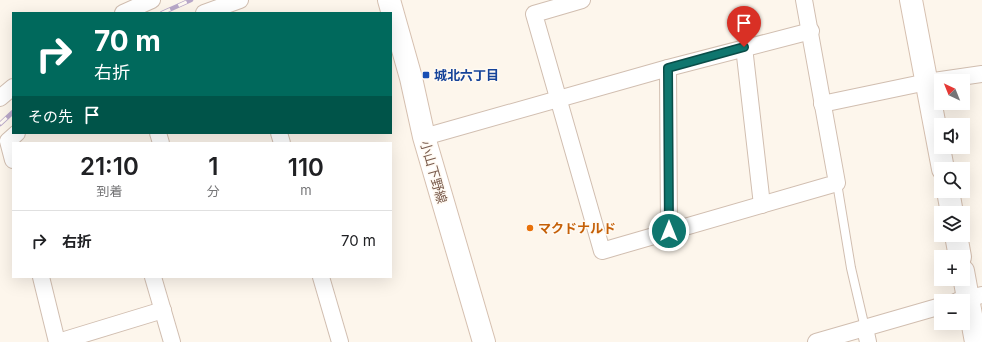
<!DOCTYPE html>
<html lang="ja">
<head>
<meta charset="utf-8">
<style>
	:root { --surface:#fff; --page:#f2f2f2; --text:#202124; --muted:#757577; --line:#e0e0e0 }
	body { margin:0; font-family:Inter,"Noto Sans JP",sans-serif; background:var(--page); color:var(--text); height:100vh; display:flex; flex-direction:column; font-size:15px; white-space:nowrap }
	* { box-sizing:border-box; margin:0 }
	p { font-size:13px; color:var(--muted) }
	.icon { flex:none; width:22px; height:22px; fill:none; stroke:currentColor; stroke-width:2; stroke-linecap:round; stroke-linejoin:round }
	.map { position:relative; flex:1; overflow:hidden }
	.panel { position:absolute; left:12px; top:142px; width:380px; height:136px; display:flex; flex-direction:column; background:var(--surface); border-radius:0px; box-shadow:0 4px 16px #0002 }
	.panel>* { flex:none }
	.banner { position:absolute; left:12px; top:12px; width:380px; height:122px; border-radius:0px; box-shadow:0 4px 16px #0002; background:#00695c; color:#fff; overflow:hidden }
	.needle { width:26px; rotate:317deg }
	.fabs { position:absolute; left:934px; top:74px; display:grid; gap:8px }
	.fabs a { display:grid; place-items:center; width:36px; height:36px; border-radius:0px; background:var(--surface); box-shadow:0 4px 16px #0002; font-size:20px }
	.pin { position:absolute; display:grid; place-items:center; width:34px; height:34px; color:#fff; margin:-41px -17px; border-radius:50% 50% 50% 0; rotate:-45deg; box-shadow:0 0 4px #0007 }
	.pin .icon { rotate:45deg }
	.me { position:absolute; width:44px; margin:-22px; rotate:0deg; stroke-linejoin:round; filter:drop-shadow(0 0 3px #0008) }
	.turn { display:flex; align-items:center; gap:14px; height:84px; padding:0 16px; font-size:18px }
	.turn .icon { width:52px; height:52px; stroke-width:2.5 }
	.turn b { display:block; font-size:28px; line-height:34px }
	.then { display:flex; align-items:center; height:38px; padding:0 16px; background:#0003; gap:8px; font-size:15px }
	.eta { display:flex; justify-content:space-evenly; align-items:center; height:68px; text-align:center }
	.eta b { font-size:24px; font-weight:600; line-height:28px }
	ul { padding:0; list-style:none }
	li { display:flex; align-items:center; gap:12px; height:60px; padding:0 16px; border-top:1px solid var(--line) }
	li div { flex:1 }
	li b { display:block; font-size:15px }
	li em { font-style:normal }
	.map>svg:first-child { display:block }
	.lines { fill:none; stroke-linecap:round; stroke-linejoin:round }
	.lane-casing { stroke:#d1beb0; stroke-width:10 }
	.street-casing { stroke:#d1beb0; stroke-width:18 }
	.secondary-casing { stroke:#d6c0b0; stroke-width:24 }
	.lane { stroke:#fff; stroke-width:8 }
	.street { stroke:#fff; stroke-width:16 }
	.secondary { stroke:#fff; stroke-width:22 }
	.rail-casing { stroke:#b9a8c9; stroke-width:4.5 }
	.rail { stroke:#fffaf3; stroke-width:3; stroke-dasharray:9; stroke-linecap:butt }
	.route-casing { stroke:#0a4d48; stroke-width:10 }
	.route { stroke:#0f766e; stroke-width:7 }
	.transit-dot { fill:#1a4fb4; stroke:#fffaf3; stroke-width:1.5 }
	.food-dot { fill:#e8710a; stroke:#fffaf3; stroke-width:1.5 }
	.labels { text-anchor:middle; stroke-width:3; stroke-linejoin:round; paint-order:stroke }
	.transit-label { font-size:13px; font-weight:bold; fill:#164399; stroke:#fffaf3; text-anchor:start }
	.street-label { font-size:13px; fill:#7a5c4d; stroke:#fffaf3 }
	.food-label { font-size:13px; font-weight:bold; fill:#c56008; stroke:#fffaf3; text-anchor:start }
</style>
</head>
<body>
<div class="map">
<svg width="982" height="342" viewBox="0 0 982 342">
	<rect width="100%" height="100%" fill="#fdf6ec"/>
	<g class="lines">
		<defs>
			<path id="lane" d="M837 183 851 268 865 328"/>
			<g id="street">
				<path d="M582 0 534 14 602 251 837 183 804 0"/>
				<path d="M123 13 152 0"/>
				<path d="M204 13 240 0"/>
				<path d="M744 47 762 205"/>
				<path d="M668 68 669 231"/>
				<path d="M0 98 13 87"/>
				<path d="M822 104 927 82 982 74"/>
				<path d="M158 133 161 143"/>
				<path d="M279 133 282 143"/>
				<path d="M424 137 668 68 811 31"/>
				<path d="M13 160 8 141 17 133"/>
				<path d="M41 277 57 342"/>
				<path d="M153 277 172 342"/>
				<path d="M321 277 340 342"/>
				<path d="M957 301 982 295"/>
				<path d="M865 328 868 342"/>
				<path d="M58 342 163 310"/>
				<path d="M816 342 941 306"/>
			</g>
			<g id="secondary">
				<path d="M389 0 411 78 424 137 484 342"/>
				<path d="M911 0 943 169"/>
				<path d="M948 191 952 213"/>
				<path d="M956 235 960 257"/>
				<path d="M963 271 976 342"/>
			</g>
		</defs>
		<use href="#lane" class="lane-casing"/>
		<use href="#street" class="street-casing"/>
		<use href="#secondary" class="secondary-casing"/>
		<use href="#lane" class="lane"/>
		<use href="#street" class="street"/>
		<use href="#secondary" class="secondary"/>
		<defs>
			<g id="rail">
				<path d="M162 13 191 0"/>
				<path d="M0 124 13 112"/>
			</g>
		</defs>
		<use href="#rail" class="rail-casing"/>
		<use href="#rail" class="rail"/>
	</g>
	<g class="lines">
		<defs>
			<path id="route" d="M669 231 668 68 744 47"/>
		</defs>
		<use href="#route" class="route-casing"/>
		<use href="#route" class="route"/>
	</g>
	<rect class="transit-dot" x="422" y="71" width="8" height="8" rx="2"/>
	<circle class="food-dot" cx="530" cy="228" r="4"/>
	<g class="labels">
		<g class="transit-label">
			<text x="434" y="80">城北六丁目</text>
		</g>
		<g class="street-label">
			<text transform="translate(434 172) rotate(74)" y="5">小山下野線</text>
		</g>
		<g class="food-label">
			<text x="538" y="233">マクドナルド</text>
		</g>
	</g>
</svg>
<div class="fabs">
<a><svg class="needle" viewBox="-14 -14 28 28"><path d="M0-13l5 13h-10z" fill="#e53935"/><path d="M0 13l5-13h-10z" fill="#757577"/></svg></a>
<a><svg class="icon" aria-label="sound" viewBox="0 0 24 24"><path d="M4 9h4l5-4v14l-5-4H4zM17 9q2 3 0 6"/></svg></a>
<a><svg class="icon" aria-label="search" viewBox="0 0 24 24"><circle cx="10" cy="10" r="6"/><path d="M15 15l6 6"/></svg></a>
<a><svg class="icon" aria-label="layers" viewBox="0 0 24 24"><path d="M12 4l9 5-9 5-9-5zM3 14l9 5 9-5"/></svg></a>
<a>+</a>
<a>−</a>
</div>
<div class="pin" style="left:744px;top:47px;background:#d93025"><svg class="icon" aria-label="arrive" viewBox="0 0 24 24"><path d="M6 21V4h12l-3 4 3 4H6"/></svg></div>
<svg class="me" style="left:669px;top:231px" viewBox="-20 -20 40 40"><circle r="17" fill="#0f766e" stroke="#fff" stroke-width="3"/><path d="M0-11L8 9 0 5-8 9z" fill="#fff"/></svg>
<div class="banner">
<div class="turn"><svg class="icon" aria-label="right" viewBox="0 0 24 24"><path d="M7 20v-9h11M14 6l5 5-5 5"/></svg><div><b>70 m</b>右折</div></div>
<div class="then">その先<svg class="icon" aria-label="arrive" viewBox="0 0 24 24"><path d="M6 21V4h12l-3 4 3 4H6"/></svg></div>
</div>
<section class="panel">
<div class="eta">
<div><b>21:10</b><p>到着</p></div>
<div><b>1</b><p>分</p></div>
<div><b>110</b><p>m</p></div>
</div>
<ul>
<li><svg class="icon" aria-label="right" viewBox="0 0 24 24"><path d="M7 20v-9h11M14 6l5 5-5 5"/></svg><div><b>右折</b></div><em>70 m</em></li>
</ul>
</section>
</div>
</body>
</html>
